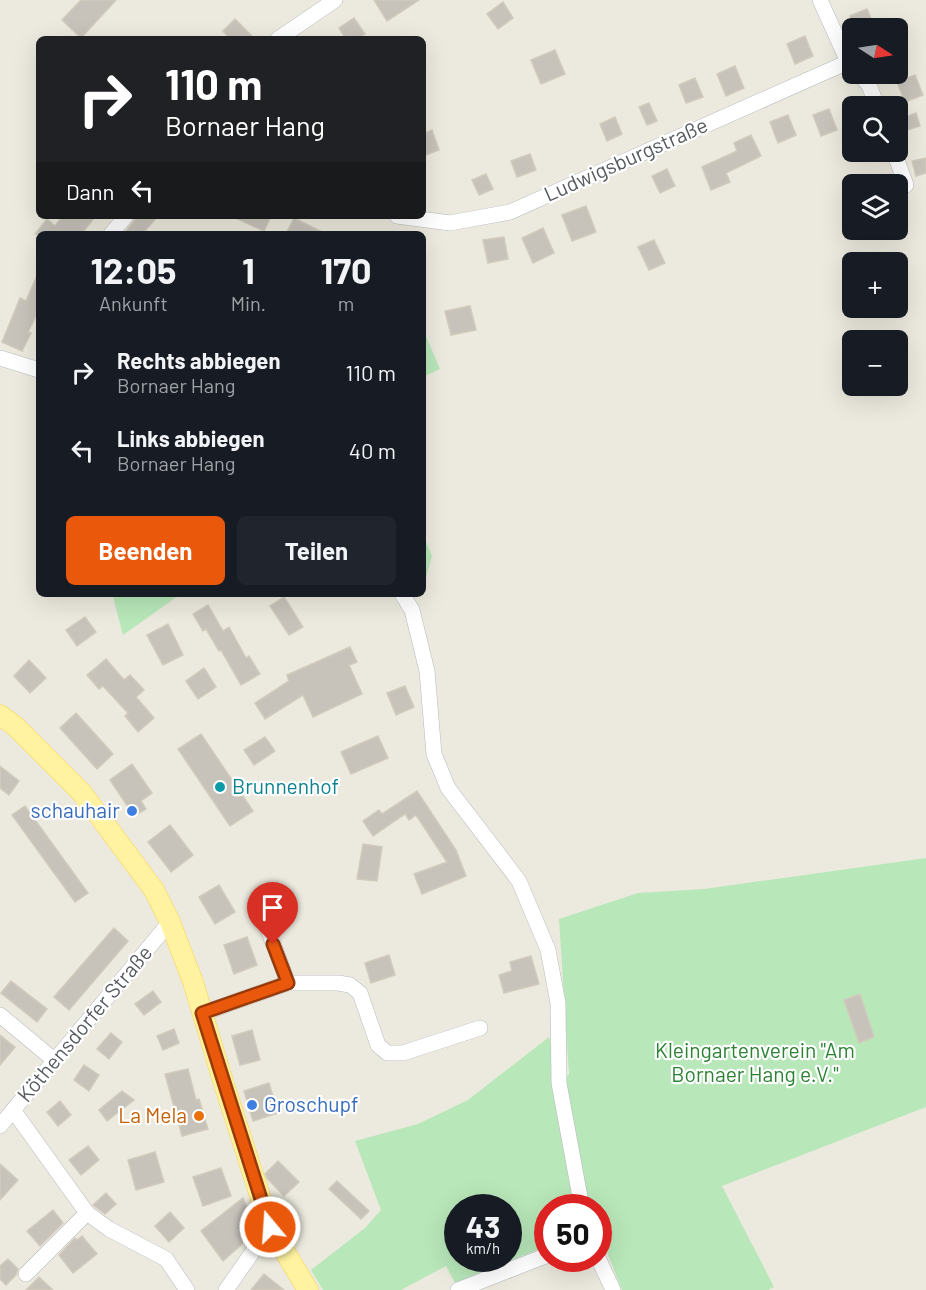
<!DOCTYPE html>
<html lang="de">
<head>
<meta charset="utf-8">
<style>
	:root { --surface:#171b24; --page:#20242c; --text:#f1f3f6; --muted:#9ea1a6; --accent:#ea580c }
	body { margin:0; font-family:Barlow,sans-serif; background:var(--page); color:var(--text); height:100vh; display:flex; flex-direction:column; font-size:22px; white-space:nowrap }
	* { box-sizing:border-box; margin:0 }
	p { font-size:20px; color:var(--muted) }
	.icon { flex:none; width:33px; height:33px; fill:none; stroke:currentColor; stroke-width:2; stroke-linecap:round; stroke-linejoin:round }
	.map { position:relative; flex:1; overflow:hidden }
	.drawer { position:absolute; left:36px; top:231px; width:390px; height:366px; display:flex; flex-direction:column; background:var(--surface); border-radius:9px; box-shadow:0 6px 24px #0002 }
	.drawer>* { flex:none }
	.top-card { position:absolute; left:36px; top:36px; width:390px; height:183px; border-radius:9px; box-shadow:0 6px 24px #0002; background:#202124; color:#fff; overflow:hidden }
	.needle { width:39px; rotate:102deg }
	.fabs { position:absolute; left:842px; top:18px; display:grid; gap:12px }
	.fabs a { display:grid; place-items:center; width:66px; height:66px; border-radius:9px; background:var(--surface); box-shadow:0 6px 24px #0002; font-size:30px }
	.speed { position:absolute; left:444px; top:1194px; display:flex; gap:12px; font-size:30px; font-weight:700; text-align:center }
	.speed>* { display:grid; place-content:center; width:78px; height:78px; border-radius:50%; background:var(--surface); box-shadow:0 6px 24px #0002; line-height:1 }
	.speed small { font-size:15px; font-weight:400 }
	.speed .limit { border:9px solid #d22; background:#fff; color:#111 }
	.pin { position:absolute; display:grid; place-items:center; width:51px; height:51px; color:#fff; margin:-62px -26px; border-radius:50% 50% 50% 0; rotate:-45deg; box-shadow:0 0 6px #0007 }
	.pin .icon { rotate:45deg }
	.me { position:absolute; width:66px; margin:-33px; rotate:342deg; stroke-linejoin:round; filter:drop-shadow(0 0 4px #0008) }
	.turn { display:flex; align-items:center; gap:21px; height:126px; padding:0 30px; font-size:27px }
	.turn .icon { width:78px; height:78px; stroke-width:2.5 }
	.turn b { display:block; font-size:42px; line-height:51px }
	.then { display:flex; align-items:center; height:57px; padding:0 30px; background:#0003; gap:12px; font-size:22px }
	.eta { display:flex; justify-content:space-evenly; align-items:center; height:102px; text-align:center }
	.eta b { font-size:36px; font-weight:700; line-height:42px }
	.button { display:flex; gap:12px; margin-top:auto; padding:12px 30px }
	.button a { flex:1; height:69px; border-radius:9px; background:var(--accent); color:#fff; font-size:24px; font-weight:700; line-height:69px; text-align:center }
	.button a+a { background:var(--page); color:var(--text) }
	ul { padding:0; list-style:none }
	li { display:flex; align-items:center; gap:18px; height:78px; padding:0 30px }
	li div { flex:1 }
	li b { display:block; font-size:22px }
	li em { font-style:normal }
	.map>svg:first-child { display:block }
	.green { fill:#b8e7b9; fill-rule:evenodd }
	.building { fill:#c7c3bb; stroke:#d1cbbc; stroke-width:1.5 }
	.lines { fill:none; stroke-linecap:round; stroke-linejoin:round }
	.minor-casing { stroke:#b7b9bf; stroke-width:16 }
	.major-casing { stroke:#fdd047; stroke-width:21 }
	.minor { stroke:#fff; stroke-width:15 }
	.major { stroke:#fff3a1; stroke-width:20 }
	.route-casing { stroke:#983908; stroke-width:15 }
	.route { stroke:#ea580c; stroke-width:10 }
	.culture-dot { fill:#0f9aa8; stroke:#fff; stroke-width:2 }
	.shop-dot { fill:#3f7fe0; stroke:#fff; stroke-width:2 }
	.food-dot { fill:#e8710a; stroke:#fff; stroke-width:2 }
	.labels { text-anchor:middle; stroke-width:4.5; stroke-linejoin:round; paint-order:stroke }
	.street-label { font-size:21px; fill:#575b61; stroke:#fff }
	.culture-label { font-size:21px; fill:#0d838f; stroke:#fff; text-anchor:start }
	.shop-label { font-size:21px; fill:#366cbe; stroke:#fff; text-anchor:end }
	.park-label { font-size:21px; fill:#2d8333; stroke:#fff }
	.food-label { font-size:21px; fill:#c56008; stroke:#fff; text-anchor:end }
</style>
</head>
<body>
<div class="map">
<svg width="926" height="1290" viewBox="0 0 926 1290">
	<rect width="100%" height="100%" fill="#eceade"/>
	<g class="green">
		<path d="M423 329 440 369 423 377Z"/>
		<path d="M423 534 432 556 423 588Z"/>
		<path d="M116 594H181L123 635 113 597Z"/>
		<path d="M926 858V1107L722 1186 774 1287 768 1290H622L602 1240 599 1238 598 1208 582 1207 573 1201 572 1207 548 1208 547 1246 455 1283 446 1266 401 1290H323L311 1270 365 1228 381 1210 355 1141 418 1124 468 1100 549 1037 559 1083 569 1074 559 919 638 893 704 889ZM458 1208H508V1258H458Z"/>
	</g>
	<g class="building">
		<path d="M81 0H116L81 38 62 20Z"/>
		<path d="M374 0H419L387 21Z"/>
		<path d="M503 2 513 18 498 29 487 14Z"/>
		<path d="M867 9 875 28H854L850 16Z"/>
		<path d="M354 18 365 34 357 39H346L339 28Z"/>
		<path d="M235 19 255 39H230L223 31Z"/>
		<path d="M805 36 813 56 795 64 787 44Z"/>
		<path d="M555 50 565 74 541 84 531 60Z"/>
		<path d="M735 66 744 88 726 96 717 74Z"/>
		<path d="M915 75 923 95 905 102 897 82Z"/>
		<path d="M695 78 703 97 686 103 679 85Z"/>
		<path d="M649 103 657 121 647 125 639 107Z"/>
		<path d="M829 109 837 130 821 136 813 115Z"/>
		<path d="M916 113 920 126 907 130 903 118Z"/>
		<path d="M788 115 796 135 778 143 770 122Z"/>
		<path d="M615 117 622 134 607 141 600 124Z"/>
		<path d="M432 130 439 150 423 156V134Z"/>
		<path d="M751 135 761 156 726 173 730 182 711 190 702 167 737 151 734 143Z"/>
		<path d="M530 154 536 170 517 177 511 161Z"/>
		<path d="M926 158V173L916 176 912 161Z"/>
		<path d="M667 169 675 186 660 193 652 176Z"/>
		<path d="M486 174 493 189 479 195 472 180Z"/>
		<path d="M586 206 596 232 572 241 562 215Z"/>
		<path d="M63 216H96L81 234H35L47 219 55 226Z"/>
		<path d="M138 216H158L142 234H124Z"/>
		<path d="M231 216H271L264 231Z"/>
		<path d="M294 218 326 234H286Z"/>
		<path d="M543 228 554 253 533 263 522 238Z"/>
		<path d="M504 237 508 259 488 263 483 240Z"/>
		<path d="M654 240 665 263 649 270 638 247Z"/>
		<path d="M39 271V310L28 332 31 333 22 351 2 342 20 298 26 301Z"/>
		<path d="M470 306 476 330 451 335 445 311Z"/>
		<path d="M284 597 303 627 289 635 270 606Z"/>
		<path d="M208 605 223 631 229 627 246 658 249 656 260 674 241 685 221 650 219 651 206 629 203 631 193 614Z"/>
		<path d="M85 617 96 632 77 646 66 630Z"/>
		<path d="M168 624 183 655 163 665 147 635Z"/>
		<path d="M350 647 357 662 349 665 362 694 313 717 303 695 265 719 255 703 289 681 287 675Z"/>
		<path d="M106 659 124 680 130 675 144 690 136 697 154 718 138 732 125 716 128 713 103 686 99 689 87 675Z"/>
		<path d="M29 660 46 678 30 693 14 676Z"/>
		<path d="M204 668 216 687 198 699 186 681Z"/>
		<path d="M405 686 414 707 396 715 387 693Z"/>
		<path d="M76 713 113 754 97 769 60 728Z"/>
		<path d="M201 734 253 811 230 826 178 749Z"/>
		<path d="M378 736 388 758 351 774 341 752Z"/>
		<path d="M265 737 275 751 254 765 244 750Z"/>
		<path d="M132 764 152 793 141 801 146 809 134 816 110 780Z"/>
		<path d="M0 766 19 781 9 795 0 788Z"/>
		<path d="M417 791 456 850 466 876 422 894 414 874 447 862 416 815 409 820 405 814 373 836 363 821 379 810 382 814Z"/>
		<path d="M25 806 88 893 75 902 12 815Z"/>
		<path d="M170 825 193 855 171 872 148 842Z"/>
		<path d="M363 844 382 847 377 881 357 879Z"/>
		<path d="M219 885 235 912 215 924 199 897Z"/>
		<path d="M114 928 128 941 69 1010 54 997Z"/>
		<path d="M247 937 257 965 234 974 224 945Z"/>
		<path d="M389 955 395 975 371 983 365 963Z"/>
		<path d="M531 956 539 984 504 993 499 975 512 971 510 962Z"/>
		<path d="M11 981 47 1009 37 1022 1 993Z"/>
		<path d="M153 991 161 1002 144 1015 135 1004Z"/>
		<path d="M860 994 874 1037 859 1043 844 1000Z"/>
		<path d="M174 1029 179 1043 163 1050 157 1036Z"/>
		<path d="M252 1030 260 1060 240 1065 232 1036Z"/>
		<path d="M111 1033 122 1042 109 1059 97 1049Z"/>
		<path d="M0 1035 15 1047 0 1065Z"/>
		<path d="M84 1065 99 1075 89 1091 74 1080Z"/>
		<path d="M188 1069 196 1100 199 1099 208 1129 182 1136 165 1074Z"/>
		<path d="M269 1083 278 1113 253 1121 244 1091Z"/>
		<path d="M122 1091 134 1100 107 1121 99 1110Z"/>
		<path d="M60 1101 71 1115 58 1126 47 1112Z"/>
		<path d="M88 1146 99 1160 81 1175 69 1160Z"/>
		<path d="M155 1152 164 1182 136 1190 128 1160Z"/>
		<path d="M278 1161 299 1182 284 1196 267 1178 265 1174Z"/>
		<path d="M0 1164 18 1180 0 1200Z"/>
		<path d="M221 1168 231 1196 203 1206 193 1177Z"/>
		<path d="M337 1181 369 1211 361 1219 329 1189Z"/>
		<path d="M106 1193 116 1204 105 1214 93 1205Z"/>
		<path d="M243 1198 250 1215 248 1233 241 1245 223 1261 201 1231Z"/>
		<path d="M53 1210 63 1223 40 1246 27 1231Z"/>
		<path d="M170 1212 184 1228 169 1242 155 1226Z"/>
		<path d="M82 1236 97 1254 73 1273 59 1255 75 1238 77 1240Z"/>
		<path d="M8 1259 18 1269 16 1275 6 1285 0 1279V1266Z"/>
		<path d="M264 1274 284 1290H251Z"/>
		<path d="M39 1277 53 1290H26Z"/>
	</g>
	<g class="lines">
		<defs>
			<g id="minor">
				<path d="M820 0 848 62 852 66"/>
				<path d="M278 39 335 0"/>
				<path d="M859 74 869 85 877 106"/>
				<path d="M894 152 906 185"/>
				<path d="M397 216 450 223 510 212 848 62"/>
				<path d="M111 234 126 216"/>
				<path d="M0 358 39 370"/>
				<path d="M402 594 412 610 427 671 434 754 448 788 519 881 548 950 558 1003 559 1083 582 1208"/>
				<path d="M266 924 288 983H338L350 985 360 993 378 1045 387 1053H403L480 1028"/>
				<path d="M203 1013 288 983"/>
				<path d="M0 1015 54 1060"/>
				<path d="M13 1110 87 1213 109 1229 166 1259 187 1290"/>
				<path d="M0 1126 170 922"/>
				<path d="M598 1258 613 1290"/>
				<path d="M26 1274 87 1213"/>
				<path d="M226 1290 270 1227"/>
				<path d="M458 1290 548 1255"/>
			</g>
			<path id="major" d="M0 715 15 726 82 793 154 890 170 922 193 982 222 1078 270 1227 308 1290"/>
		</defs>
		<use href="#minor" class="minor-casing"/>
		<use href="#major" class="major-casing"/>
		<use href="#minor" class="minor"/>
		<use href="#major" class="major"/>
	</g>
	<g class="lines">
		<defs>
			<path id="route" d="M270 1227 202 1013 288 983 273 944"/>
		</defs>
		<use href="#route" class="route-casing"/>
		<use href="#route" class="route"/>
	</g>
	<circle class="culture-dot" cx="220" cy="787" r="6"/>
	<g class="shop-dot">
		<circle cx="132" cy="811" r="6"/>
		<circle cx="252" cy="1105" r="6"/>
	</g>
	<circle class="food-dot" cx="199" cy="1116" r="6"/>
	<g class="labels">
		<g class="street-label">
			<text transform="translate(626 160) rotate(-24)" y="7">Ludwigsburgstraße</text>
			<text transform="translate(85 1024) rotate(-50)" y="7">Köthensdorfer Straße</text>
		</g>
		<g class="culture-label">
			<text x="232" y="794">Brunnenhof</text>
		</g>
		<g class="shop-label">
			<text x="120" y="818">schauhair</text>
			<text x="264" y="1112" text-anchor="start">Groschupf</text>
		</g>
		<g class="park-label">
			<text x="755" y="1058">Kleingartenverein "Am<tspan x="755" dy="24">Bornaer Hang e.V."</tspan></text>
		</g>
		<g class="food-label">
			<text x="187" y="1123">La Mela</text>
		</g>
	</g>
</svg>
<div class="fabs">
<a><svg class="needle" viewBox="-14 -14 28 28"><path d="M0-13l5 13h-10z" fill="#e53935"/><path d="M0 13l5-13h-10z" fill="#9ea1a6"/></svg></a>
<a><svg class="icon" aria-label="search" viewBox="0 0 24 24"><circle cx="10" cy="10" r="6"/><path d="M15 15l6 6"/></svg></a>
<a><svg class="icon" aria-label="layers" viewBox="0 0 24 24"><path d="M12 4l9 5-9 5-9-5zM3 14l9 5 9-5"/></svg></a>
<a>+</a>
<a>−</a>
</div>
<div class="speed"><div>43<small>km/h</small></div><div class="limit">50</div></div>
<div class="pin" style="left:273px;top:944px;background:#d93025"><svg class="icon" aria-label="arrive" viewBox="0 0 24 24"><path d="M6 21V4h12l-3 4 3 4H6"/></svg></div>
<svg class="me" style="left:270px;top:1227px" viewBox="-20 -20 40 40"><circle r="17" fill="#ea580c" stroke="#fff" stroke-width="3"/><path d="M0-11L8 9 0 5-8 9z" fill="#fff"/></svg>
<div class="top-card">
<div class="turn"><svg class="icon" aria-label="right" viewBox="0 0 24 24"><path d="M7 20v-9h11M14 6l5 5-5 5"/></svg><div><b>110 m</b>Bornaer Hang</div></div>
<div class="then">Dann<svg class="icon" aria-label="left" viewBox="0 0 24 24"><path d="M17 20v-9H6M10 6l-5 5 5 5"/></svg></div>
</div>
<section class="drawer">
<div class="eta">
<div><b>12:05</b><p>Ankunft</p></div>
<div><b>1</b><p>Min.</p></div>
<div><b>170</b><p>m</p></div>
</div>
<ul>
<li><svg class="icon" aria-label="right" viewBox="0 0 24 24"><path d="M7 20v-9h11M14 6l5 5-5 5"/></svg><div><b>Rechts abbiegen</b><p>Bornaer Hang</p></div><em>110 m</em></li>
<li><svg class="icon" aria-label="left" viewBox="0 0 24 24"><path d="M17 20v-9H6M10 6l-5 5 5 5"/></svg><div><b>Links abbiegen</b><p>Bornaer Hang</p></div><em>40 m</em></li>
</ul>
<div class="button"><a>Beenden</a><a>Teilen</a></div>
</section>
</div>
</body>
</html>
